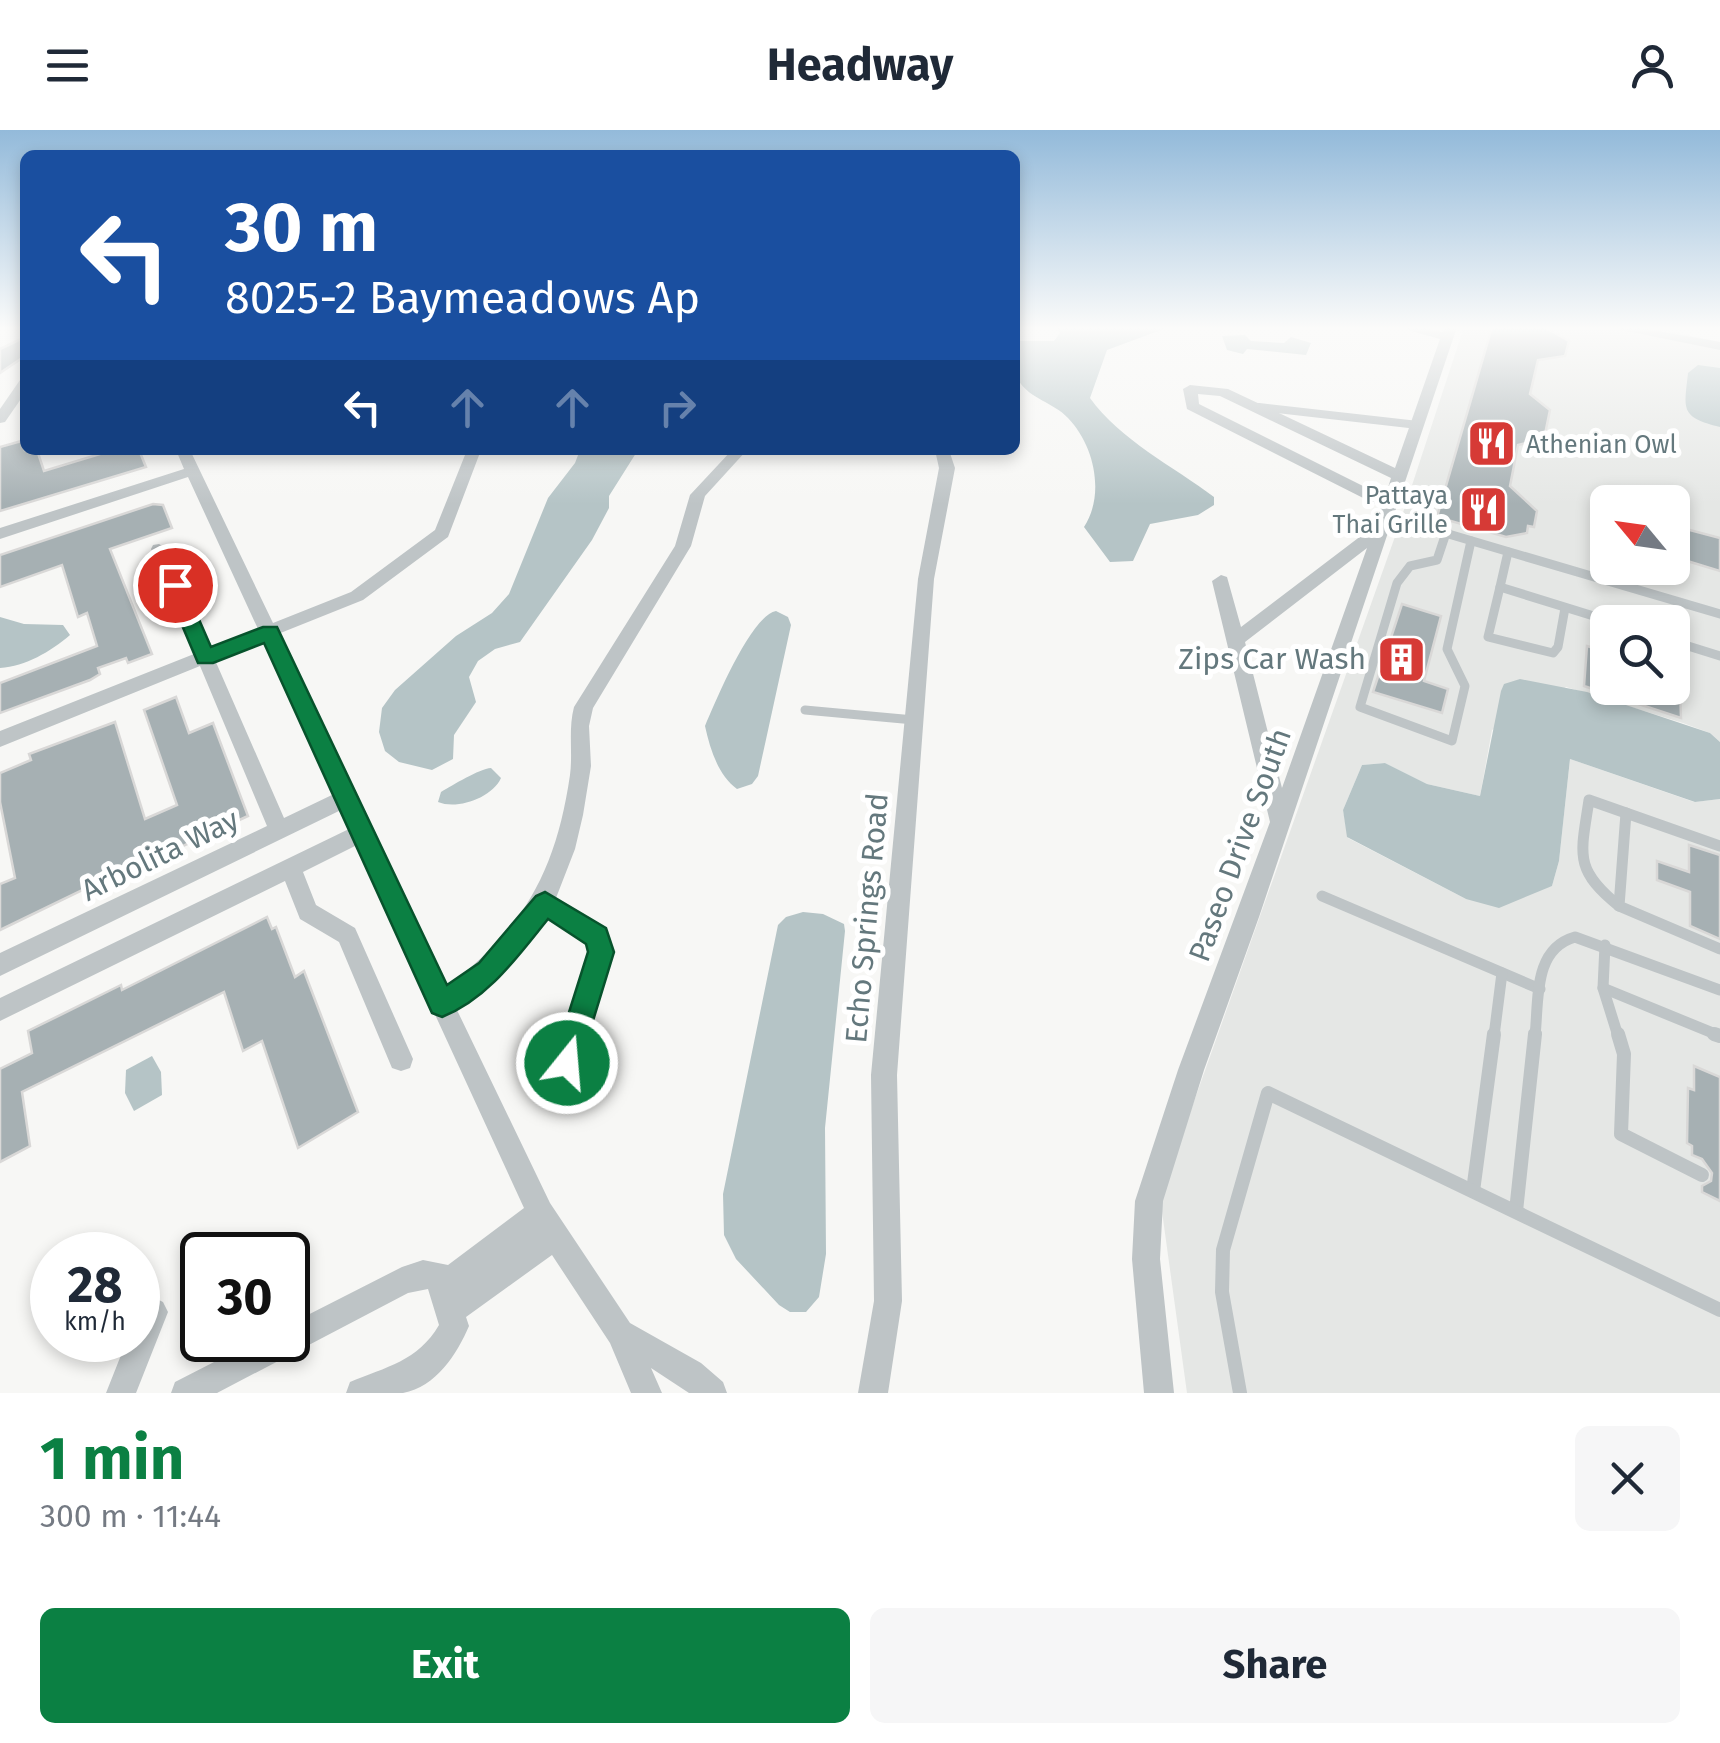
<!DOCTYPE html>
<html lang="en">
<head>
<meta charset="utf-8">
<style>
	:root { --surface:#fff; --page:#f6f6f7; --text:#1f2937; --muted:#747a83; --accent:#0b8043 }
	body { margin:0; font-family:"Fira Sans",sans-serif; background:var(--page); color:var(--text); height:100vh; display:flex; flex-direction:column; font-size:38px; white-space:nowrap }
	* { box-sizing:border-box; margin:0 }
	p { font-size:32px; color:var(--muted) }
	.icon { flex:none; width:55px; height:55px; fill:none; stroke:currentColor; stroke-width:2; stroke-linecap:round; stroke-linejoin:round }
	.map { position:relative; height:1263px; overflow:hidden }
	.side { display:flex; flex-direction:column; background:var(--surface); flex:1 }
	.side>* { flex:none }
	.guide { position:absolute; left:20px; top:20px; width:1000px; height:305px; border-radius:15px; box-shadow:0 5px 15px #0003; background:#1a4fa0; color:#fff; overflow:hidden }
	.needle { width:65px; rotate:299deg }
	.buttons { position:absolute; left:1590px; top:355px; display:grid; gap:20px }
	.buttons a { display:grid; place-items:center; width:100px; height:100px; border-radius:15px; background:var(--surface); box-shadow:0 5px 15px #0003; font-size:50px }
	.speed { position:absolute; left:30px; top:1102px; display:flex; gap:20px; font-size:50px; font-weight:700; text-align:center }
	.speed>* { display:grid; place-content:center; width:130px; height:130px; border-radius:50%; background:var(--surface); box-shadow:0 5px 15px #0003; line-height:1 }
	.speed small { font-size:25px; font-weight:400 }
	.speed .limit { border:5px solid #111; border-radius:15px; background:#fff; color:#111 }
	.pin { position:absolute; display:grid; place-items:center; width:85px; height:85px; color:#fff; margin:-42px; border:5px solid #fff; border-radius:50%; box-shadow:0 2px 10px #0007 }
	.me { position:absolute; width:110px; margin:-55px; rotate:17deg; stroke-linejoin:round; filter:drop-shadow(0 0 8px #0008) }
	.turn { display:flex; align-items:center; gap:35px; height:210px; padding:0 40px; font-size:45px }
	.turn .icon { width:130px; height:130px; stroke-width:2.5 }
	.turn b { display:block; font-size:70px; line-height:85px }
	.lanes { display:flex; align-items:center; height:95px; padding:0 40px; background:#0003; justify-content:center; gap:50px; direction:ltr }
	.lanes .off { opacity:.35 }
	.round { display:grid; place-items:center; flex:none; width:105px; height:105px; border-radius:15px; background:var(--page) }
	.head { display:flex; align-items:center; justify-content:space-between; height:170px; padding:0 40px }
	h1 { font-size:60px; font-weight:700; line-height:75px; color:var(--accent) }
	.cta { display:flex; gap:20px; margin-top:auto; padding:20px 40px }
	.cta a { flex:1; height:115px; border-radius:15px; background:var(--accent); color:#fff; font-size:40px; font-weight:700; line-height:115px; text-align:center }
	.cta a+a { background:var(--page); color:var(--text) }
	header { display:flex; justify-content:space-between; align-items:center; height:130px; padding:0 40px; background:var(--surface); font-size:45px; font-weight:700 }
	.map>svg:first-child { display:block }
	.built { fill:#e5e7e5; fill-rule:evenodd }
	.water { fill:#b5c4c6 }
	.building { fill:#a6b0b3; stroke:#d9d8d7; stroke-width:2.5 }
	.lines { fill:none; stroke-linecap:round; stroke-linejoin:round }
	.lane-far3 { stroke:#bec4c6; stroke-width:8 }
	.lane-far2 { stroke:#bec4c6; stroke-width:9 }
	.lane-far1 { stroke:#bec4c6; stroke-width:11 }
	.lane { stroke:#bec4c6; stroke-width:14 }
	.street { fill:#bec4c6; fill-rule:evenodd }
	.route { fill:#0b8043; stroke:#07532c; stroke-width:2.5 }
	.labels { text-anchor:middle; stroke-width:10; stroke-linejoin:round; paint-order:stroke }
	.far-poi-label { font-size:25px; fill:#64787d; stroke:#fff; text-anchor:start }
	.poi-label { font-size:30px; fill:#64787d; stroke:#fff; text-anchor:end }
	.street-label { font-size:30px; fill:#64787d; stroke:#fff }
</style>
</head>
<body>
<header><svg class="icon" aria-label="menu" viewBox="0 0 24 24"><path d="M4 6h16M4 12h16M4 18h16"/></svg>Headway<svg class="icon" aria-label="person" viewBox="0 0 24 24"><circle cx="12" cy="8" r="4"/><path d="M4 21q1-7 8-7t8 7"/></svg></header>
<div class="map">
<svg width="1720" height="1263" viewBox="0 0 1720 1263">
	<rect width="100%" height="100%" fill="#f7f7f5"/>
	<path class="built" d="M1464 197H1652L1720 212V612L1710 603 1683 593 1566 557 1492 600 1480 666 1427 654 1385 633 1362 635 1343 680 1348 708 1466 769 1552 756 1559 731 1570 629 1694 672 1720 669V1263H1187L1160 1067 1397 401ZM1608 372H1672V438H1608ZM1608 492H1672V558H1608Z"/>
	<g class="water">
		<path d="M1056 197H1169L1107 220 1090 268C1120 310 1173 336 1214 367V375L1198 385 1150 394 1133 431 1110 432 1084 397C1105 365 1095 316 1068 288 1053 272 1031 270 1018 250 1012 240 1015 223 1015 211H1054L1060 203Z"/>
		<path d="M1245 205 1251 211 1284 213 1291 207 1311 213 1306 225 1247 219 1243 224 1227 220 1222 206Z"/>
		<path d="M1698 235 1720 238V297C1680 287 1684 280 1688 243Z"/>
		<path d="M580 320H638L609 366V378L592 410 520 512 495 519 478 531 469 547 476 572 454 605 453 629 432 640 399 632 385 621 379 602 382 578 395 560 456 506 492 483 509 464 548 368 575 333Z"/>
		<path d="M776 481 788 487 791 495 758 646 752 654 737 659C718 645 710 619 705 596 716 570 751 486 776 481Z"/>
		<path d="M0 487 24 494 63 495 70 505C50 522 26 536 0 538Z"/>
		<path d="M1520 549 1587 562 1710 603 1720 612V669L1695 672 1570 629 1559 731 1552 756 1499 778 1466 769 1347 707 1343 680 1362 635 1385 633 1427 654 1480 666 1501 561 1504 554Z"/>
		<path d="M491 638 501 648C492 668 457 680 438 672L441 662C453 655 479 639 491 638Z"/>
		<path d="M803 782 823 784 844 794 845 801 825 998 826 1124 819 1167 806 1182H790L779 1175 736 1129 724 1105 723 1064 778 795 786 787Z"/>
		<path d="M152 926 161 942 162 965 134 981 125 963 126 940Z"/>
	</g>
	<g class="building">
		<path d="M1492 197H1544L1569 211 1565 226 1538 230 1530 264 1550 280 1544 309 1518 315 1510 356 1537 381 1534 397 1528 396 1527 403 1506 407 1437 387Z"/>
		<path d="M25 207V226L0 243V219Z"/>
		<path d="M25 310V320H37L44 341 113 320H139L146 337 0 381V317Z"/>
		<path d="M153 374 163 375 172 398 110 419 152 524 128 533 126 528 98 538 100 544 90 550 0 583V553L97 516 87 483 78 487 62 435 0 457V425Z"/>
		<path d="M1686 399 1720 408V441L1684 430Z"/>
		<path d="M1402 474 1441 486 1424 551 1448 559 1442 583 1373 562Z"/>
		<path d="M1587 516 1608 522V558H1680L1681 588 1584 556Z"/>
		<path d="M176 567 189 603 213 593 248 686 170 722 169 718 0 800V754L15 748 0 672V643L31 630 29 624 115 592 145 689 177 675 144 580Z"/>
		<path d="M1689 715 1720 725V809L1690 796V762L1657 750V731L1689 742Z"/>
		<path d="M267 787 272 799 276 797 295 847 304 841 358 982 298 1018 262 911 243 921 224 862 22 962 30 1016 0 1032V939L32 923 28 901 121 855 122 860Z"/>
		<path d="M1694 936 1720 947V1071L1702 1062V1056L1711 1051 1712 1043 1702 1029 1692 1025V1016L1687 1013 1688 958 1694 960Z"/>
	</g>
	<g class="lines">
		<path class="lane-far3" d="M1259 277 1418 295"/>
		<g class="lane-far2">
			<path d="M1435 400 1720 484"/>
			<path d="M1446 403 1437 430 1410 436 1397 453 1360 577 1452 611 1465 556 1447 519 1471 411"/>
			<path d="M1508 422 1500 457 1613 492"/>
			<path d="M1500 457 1488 507 1553 523 1558 517 1565 478"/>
			<path d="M1672 511 1720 526"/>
			<path d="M805 580 914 590"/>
		</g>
		<g class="lane-far1">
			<path d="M1720 716 1626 683 1619 776 1720 819"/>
			<path d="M1322 766 1540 859"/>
			<path d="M1619 776C1573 739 1581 724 1589 670L1626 683"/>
			<path d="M1605 815 1603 858 1618 906"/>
			<path d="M1603 858 1720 906"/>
			<path d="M1494 906 1502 843"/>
			<path d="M1535 906C1539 869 1533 819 1575 807L1720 860"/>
		</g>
		<g class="lane">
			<path d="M1618 904 1624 924 1621 1004 1702 1045"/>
			<path d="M1714 904 1720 906"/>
			<path d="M1473 1061 1494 904"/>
			<path d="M1516 1081 1535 904"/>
			<path d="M1240 1263 1222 1162 1223 1120 1268 963 1720 1180"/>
		</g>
		<g class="street">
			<path d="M1397 197H1421L1443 202 1445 197H1457L1259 787 1204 940 1163 1071 1160 1129 1174 1263H1144L1132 1129 1135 1071 1178 940 1270 692 1212 451 1221 445 1227 447 1241 497 1374 396 1381 377 1187 279 1183 259 1190 255 1228 259 1395 338 1440 209ZM1198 264 1220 266 1391 348 1385 367 1199 274ZM1367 418 1282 658 1245 512Z"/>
			<path d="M1607 197H1635L1720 212V220Z"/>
			<path d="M25 249V263L5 292 0 293V279L20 250Z"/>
			<path d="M176 320H190L273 493 351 462 435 400 467 320H481L448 407 363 470 278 504 446 857C524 799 556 741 570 645 573 622 568 600 574 577L675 416 690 365 732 320H747L705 366 691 416 593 578 589 596 591 636 583 685 575 719 556 768 605 800 613 821 576 942 567 945 558 942 555 933 589 821 587 813 546 786 509 834 456 878 550 1073 630 1193 701 1233 723 1252 727 1263H689L651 1238 662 1263H631L610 1213 552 1125 466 1187 469 1196C457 1224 436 1257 403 1263 385 1263 364 1263 346 1263L350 1252C386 1237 418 1231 439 1195L428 1159 408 1163 217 1263H171L175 1252 257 1210H288V1195L402 1137 423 1130 448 1135 524 1078 357 715 303 742 316 775 355 798 413 929 410 938 401 941 392 938 339 812 300 789 285 751 0 891V868L349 699 341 680 0 846V823L267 696 200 536 0 617V601L194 524 151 419 153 415 159 414 167 419 210 518 258 499 188 347 0 409V398L184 339ZM263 511 334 664 284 688 215 530Z"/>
			<path d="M935 320H949L955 338 934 449 897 945 902 1171 888 1263H858L874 1171 871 945 918 449 939 338Z"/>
			<path d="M153 1167 163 1172 168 1182 136 1263H106L127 1210H138V1184L143 1172Z"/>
		</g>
	</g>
	<linearGradient id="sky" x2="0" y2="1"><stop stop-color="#93bada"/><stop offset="0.53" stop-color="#fbfbfa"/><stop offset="1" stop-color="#fbfbfa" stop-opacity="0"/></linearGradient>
	<rect width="1720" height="374" fill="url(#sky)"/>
	<path class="route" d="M175 449 184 455 211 517 263 497H277L447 855 479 833 536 766 545 762 606 798 614 822 577 943 567 947 557 943 553 933 588 822 586 814 548 789C518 826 488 869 442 887L432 883 264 513 213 533H198L165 455Z"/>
	<defs>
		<symbol id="restaurant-square" viewBox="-11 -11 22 22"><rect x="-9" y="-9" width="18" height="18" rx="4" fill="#d63a36" stroke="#fff"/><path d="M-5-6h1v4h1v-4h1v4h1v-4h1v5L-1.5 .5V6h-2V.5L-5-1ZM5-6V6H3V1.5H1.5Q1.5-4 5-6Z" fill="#fff"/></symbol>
		<symbol id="building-square" viewBox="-11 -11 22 22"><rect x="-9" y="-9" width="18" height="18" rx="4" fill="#d63a36" stroke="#fff"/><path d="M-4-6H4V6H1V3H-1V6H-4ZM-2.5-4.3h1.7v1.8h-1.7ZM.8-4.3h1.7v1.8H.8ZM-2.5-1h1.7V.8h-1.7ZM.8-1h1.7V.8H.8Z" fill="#fff"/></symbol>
	</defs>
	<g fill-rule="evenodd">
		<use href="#restaurant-square" x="1464" y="286" width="55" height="55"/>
		<use href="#restaurant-square" x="1456" y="352" width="55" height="55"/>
		<use href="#building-square" x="1374" y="502" width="55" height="55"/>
	</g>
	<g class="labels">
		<g class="far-poi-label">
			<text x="1526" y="323">Athenian Owl</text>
			<text x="1448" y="374" text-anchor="end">Pattaya<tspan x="1448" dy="29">Thai Grille</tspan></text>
		</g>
		<g class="poi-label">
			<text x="1366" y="539">Zips Car Wash</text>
		</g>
		<g class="street-label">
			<text transform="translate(1240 715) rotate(-70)" y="10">Paseo Drive South</text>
			<text transform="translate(160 725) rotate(-26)" y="10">Arbolita Way</text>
			<text transform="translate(867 788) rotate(-85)" y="10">Echo Springs Road</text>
		</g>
	</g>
</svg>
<div class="buttons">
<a><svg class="needle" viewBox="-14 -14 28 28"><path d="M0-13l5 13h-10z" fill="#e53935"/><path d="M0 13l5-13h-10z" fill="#747a83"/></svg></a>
<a><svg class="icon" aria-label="search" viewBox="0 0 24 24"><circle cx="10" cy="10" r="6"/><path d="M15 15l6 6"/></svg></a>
</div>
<div class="speed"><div>28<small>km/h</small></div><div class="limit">30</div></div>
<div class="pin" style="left:175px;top:455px;background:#d93025"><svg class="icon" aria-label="arrive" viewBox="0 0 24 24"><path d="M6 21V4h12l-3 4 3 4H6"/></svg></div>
<svg class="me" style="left:567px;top:933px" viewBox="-20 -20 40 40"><circle r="17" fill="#0b8043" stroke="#fff" stroke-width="3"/><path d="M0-11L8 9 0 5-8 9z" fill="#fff"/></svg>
<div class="guide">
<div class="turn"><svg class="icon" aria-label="left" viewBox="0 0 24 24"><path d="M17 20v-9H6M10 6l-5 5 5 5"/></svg><div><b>30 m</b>8025-2 Baymeadows Ap</div></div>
<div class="lanes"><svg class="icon" aria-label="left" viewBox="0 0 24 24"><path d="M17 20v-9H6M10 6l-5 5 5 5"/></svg><svg class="icon off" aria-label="ahead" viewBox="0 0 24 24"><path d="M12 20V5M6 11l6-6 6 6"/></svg><svg class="icon off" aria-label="ahead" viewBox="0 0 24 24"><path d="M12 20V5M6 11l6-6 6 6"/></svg><svg class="icon off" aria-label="right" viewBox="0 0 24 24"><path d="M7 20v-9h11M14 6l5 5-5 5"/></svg></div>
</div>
</div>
<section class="side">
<div class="head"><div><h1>1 min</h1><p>300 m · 11:44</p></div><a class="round"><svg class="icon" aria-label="close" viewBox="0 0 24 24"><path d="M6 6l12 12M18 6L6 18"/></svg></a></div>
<div class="cta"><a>Exit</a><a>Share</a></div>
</section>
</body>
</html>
